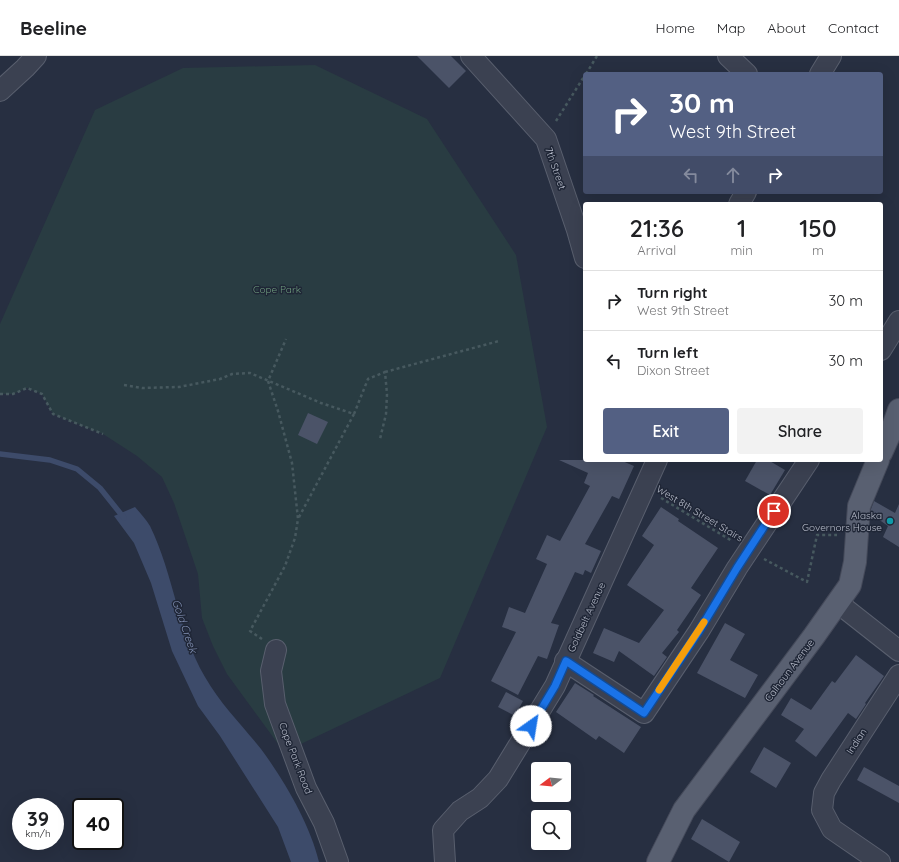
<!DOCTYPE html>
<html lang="en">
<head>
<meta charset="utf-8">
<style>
	:root { --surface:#fff; --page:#f2f2f2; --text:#202124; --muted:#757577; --line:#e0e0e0; --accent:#536083 }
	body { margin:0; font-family:Quicksand,sans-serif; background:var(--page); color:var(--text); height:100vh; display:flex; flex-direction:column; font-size:15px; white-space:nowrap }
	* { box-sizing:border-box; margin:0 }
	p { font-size:13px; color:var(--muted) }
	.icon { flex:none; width:22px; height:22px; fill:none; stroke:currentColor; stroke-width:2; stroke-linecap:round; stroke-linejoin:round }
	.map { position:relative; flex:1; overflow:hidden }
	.side { position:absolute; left:583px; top:146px; width:300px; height:260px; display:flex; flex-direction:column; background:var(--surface); border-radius:4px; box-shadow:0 4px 16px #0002 }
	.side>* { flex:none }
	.guide { position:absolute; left:583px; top:16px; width:300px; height:122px; border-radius:4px; box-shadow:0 4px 16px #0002; background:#536083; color:#fff; overflow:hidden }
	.needle { width:26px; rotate:254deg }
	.controls { position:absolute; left:531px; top:706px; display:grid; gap:8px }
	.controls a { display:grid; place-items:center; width:40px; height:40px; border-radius:4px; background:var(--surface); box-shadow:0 4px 16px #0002; font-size:20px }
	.speed { position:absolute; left:12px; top:742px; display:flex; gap:8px; font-size:20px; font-weight:700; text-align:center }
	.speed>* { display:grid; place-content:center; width:52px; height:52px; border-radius:50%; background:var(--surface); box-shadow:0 4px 16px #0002; line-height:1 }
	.speed small { font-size:10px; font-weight:400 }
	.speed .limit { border:2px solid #111; border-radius:6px; background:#fff; color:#111 }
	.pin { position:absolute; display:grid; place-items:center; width:34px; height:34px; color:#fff; margin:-17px; border:2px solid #fff; border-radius:50%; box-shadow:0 1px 4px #0007 }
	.me { position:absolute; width:44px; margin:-22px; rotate:32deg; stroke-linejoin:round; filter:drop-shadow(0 0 3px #0008) }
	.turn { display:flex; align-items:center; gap:14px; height:84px; padding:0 20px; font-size:18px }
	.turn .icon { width:52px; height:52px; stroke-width:2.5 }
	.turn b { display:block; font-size:28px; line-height:34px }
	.lanes { display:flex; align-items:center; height:38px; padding:0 20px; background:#0003; justify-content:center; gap:20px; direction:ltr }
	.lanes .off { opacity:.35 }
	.eta { display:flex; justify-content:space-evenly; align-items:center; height:68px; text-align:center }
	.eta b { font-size:24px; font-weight:600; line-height:28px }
	.cta { display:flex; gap:8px; margin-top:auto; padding:8px 20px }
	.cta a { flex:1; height:46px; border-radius:4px; background:var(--accent); color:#fff; font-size:16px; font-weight:600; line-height:46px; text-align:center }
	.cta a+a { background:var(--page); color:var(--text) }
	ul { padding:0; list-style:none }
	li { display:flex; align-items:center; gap:12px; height:60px; padding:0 20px; border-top:1px solid var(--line) }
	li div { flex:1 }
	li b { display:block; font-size:15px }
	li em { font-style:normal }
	header { display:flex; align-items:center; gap:24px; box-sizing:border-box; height:56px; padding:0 20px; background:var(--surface); border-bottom:1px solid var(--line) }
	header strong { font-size:19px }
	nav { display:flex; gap:22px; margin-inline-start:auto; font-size:14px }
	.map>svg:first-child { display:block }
	.green { fill:#293c42 }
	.water { fill:#3d4b6a }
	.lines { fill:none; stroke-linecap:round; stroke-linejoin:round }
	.stream { stroke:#3d4b6a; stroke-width:5.5 }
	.building { fill:#4b5368 }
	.minor-casing { stroke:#595f6e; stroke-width:22 }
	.major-casing { stroke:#454a5a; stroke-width:24 }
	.path { stroke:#47595f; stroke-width:2.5; stroke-dasharray:3 3; stroke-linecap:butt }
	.minor { stroke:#3b4151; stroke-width:20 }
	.major { stroke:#596071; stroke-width:22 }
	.route-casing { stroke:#114b97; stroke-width:10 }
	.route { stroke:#1a73e8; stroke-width:7 }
	.slow { stroke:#f59e0b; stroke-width:7 }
	.culture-dot { fill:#0f9aa8; stroke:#1f2636; stroke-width:1.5 }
	.labels { text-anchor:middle; stroke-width:3; stroke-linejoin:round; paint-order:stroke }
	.street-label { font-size:10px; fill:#b8bdcb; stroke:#1f2636 }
	.park-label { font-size:10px; fill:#6f9c7e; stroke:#1f2636 }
	.poi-label { font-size:10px; fill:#b8bdcb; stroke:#1f2636; text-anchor:end }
	.water-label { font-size:11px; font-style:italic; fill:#808fb2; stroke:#1f2636 }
</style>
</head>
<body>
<header>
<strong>Beeline</strong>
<nav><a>Home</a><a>Map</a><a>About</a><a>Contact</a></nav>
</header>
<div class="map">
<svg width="899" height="806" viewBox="0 0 899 806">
	<rect width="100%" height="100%" fill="#272f41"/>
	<path class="green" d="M315 9 427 63 516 199 547 371 440 622 284 696 227 618 213 590 202 562 198 518 174 447 162 421 137 400 103 378 53 358 42 338 27 332 13 338H0V268L95 54 183 12Z"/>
	<path class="water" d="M135 451C140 457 146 463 150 470 174 519 178 575 205 621 221 649 242 669 261 693 284 724 310 768 319 806H291L278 771 220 680 198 650 172 595 151 527 134 487 114 460Z"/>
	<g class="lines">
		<path class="stream" d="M0 398 50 404 77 413 100 432 124 462"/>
	</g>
	<g class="building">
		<path d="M417 0H451L466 15 449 32Z"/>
		<path d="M308 357 328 366 317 388 298 379Z"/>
		<path d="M559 404H620L634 410 619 443 612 440 585 488 601 495 591 517 585 514 583 519 575 516 551 567 559 569 547 603 538 600 518 639 491 625 516 576 502 571 509 551 525 557 547 508 536 503 547 479 560 485 590 430 584 427 588 417Z"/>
		<path d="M757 404H768L785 414 770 439 745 425Z"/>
		<path d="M874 445 895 457 899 448V491L883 481 888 470 871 458V453Z"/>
		<path d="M661 451 679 463 678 465 718 492 691 532 701 539 677 574 679 576 662 597 667 601 654 620 619 595 614 606 593 597 604 572 639 587 664 554 627 529 654 489 642 480Z"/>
		<path d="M725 567 745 578 730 604 758 619 745 642 697 617Z"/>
		<path d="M856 599 884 620 865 647 866 648 856 663 848 657 816 701 795 685 804 673 781 659 791 642 811 654 832 625 835 627Z"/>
		<path d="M575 627 594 639 593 640 641 671 624 697 599 680 596 684 556 656Z"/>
		<path d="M506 636 523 645 515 660 498 651Z"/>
		<path d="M764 691 791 707 776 732 750 716Z"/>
		<path d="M864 711 899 730V747L857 724Z"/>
		<path d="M702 763 740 786 729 806 691 783Z"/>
	</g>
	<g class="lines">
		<defs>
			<g id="minor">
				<path d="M471 0 546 83 577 174 585 202"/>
				<path d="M728 0 747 18"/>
				<path d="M820 18 831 0"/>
				<path d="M0 35 25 12 36 0"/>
				<path d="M739 148 746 136"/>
				<path d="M881 294 899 265"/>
				<path d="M838 547 899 595"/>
				<path d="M276 594 271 615 275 648 306 732 324 767 338 806"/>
				<path d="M565 605 644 657 699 575 737 512 809 404"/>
				<path d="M445 806 443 774 460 755 480 742 498 723 555 630 657 404"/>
				<path d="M880 806 832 773 822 754 824 737 831 724 899 619"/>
			</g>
			<g id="major">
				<path d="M881 397 894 368 899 354"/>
				<path d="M658 806 684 754 814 580 850 529 855 506 859 450 878 404"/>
			</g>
		</defs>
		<use href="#minor" class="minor-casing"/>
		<use href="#major" class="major-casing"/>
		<g class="path">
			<path d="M586 18 597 0"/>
			<path d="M556 65 585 19"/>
			<path d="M385 316 499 285"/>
			<path d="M124 329 142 332 179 331 220 323 232 318 250 317 321 347 354 358 298 463"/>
			<path d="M0 338H13L27 332 42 338 53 358 103 378"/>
			<path d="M354 358 368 323 385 316 387 338 386 358 380 383"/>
			<path d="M661 442 732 485"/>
			<path d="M764 503 807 526 817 479H837"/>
			<path d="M262 583 250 575 285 510 295 482 298 463 292 407 278 355 268 325 286 283"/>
		</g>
		<use href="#minor" class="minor"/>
		<use href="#major" class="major"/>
	</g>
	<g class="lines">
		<defs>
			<path id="route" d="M531 670 555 630 566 605 644 657 699 575 737 512 774 455"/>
		</defs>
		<use href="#route" class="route-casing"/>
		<use href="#route" class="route"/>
		<path class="slow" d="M659 634 704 566"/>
	</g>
	<circle class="culture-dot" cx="890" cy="465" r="4"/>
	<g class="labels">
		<g class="street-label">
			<text transform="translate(556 112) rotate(71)" y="4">7th Street</text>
			<text transform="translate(700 457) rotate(31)" y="4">West 8th Street Stairs</text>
			<text transform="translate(586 561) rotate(-65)" y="4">Goldbelt Avenue</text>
			<text transform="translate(789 614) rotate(-53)" y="4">Calhoun Avenue</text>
			<text transform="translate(856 685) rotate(-57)" y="4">Indian</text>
			<text transform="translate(296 702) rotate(69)" y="4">Cope Park Road</text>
		</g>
		<g class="park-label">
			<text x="277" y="237">Cope Park</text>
		</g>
		<g class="poi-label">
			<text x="882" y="463">Alaska<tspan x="882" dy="12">Governors House</tspan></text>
		</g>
		<g class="water-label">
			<text transform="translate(185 570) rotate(71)" y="4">Gold Creek</text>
		</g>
	</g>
</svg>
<div class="controls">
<a><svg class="needle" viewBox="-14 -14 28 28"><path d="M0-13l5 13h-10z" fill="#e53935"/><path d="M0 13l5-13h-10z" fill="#757577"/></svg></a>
<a><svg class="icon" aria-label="search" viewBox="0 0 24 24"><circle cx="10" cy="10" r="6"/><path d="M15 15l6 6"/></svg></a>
</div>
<div class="speed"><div>39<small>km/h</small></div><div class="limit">40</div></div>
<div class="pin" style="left:774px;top:455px;background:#d93025"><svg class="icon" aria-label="arrive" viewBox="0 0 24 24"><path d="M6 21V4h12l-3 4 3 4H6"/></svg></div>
<svg class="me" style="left:531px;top:670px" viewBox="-20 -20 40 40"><circle r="19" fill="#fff"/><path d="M0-13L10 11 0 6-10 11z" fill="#1a73e8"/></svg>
<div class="guide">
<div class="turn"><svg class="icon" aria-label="right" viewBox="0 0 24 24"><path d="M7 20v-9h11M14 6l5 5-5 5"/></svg><div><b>30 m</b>West 9th Street</div></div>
<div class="lanes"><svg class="icon off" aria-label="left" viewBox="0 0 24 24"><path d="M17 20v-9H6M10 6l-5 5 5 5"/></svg><svg class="icon off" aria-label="ahead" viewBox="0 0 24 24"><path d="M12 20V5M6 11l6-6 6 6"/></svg><svg class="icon" aria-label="right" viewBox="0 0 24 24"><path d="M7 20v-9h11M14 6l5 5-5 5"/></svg></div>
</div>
<section class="side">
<div class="eta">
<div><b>21:36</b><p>Arrival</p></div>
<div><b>1</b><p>min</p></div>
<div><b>150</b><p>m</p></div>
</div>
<ul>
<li><svg class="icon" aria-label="right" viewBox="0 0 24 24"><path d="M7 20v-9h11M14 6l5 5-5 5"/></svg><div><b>Turn right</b><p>West 9th Street</p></div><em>30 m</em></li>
<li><svg class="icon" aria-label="left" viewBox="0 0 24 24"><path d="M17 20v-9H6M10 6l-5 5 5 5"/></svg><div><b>Turn left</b><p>Dixon Street</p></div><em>30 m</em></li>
</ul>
<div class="cta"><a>Exit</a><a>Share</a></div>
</section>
</div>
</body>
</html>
